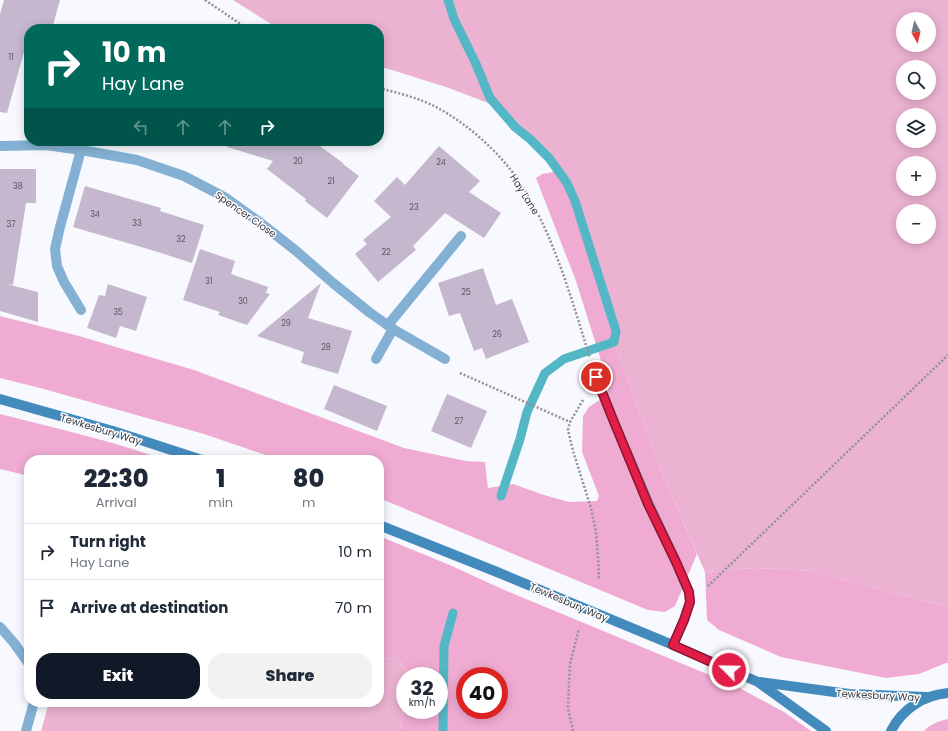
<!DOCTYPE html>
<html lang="en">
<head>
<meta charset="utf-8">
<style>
	:root { --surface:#fff; --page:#f2f2f3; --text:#1f2937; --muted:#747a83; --line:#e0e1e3; --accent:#111827 }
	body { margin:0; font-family:Poppins,sans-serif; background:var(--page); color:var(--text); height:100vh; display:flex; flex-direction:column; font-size:15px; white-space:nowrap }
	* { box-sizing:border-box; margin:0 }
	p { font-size:13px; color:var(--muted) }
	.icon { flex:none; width:22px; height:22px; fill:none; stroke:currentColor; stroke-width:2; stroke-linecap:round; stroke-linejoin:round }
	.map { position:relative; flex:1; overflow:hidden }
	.details { position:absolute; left:24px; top:455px; width:360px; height:252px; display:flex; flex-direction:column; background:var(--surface); border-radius:16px; box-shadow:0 2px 10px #0003 }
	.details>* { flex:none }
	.hud { position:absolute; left:24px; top:24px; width:360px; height:122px; border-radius:16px; box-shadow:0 2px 10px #0003; background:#00695c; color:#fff; overflow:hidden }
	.needle { width:26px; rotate:172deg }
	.buttons { position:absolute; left:896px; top:12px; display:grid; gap:8px }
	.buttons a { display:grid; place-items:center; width:40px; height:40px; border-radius:50%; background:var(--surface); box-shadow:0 2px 10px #0003; font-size:20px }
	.speed { position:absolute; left:396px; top:667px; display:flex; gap:8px; font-size:20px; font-weight:700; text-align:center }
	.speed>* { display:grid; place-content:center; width:52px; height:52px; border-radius:50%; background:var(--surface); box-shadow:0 2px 10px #0003; line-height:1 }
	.speed small { font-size:10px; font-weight:400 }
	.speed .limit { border:6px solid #d22; background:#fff; color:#111 }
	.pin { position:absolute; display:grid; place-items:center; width:34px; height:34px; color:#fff; margin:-17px; border:2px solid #fff; border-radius:50%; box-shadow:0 1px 4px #0007 }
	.me { position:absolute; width:44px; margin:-22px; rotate:293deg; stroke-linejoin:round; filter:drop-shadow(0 0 3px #0008) }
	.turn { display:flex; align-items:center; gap:14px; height:84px; padding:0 12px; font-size:18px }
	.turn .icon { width:52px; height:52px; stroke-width:2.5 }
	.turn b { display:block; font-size:28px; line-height:34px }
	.lanes { display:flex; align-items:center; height:38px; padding:0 12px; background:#0003; justify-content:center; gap:20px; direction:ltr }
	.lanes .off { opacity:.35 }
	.eta { display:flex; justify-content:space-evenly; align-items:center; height:68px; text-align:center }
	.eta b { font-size:24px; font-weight:800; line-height:28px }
	.button { display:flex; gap:8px; margin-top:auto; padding:8px 12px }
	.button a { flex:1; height:46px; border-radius:16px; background:var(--accent); color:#fff; font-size:16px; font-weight:800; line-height:46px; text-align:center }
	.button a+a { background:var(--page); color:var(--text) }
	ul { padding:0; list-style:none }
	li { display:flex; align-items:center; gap:12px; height:56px; padding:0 12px; border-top:1px solid var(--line) }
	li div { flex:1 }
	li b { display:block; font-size:15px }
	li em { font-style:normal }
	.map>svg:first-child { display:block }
	.green { fill:#ebb2d2; fill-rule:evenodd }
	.forest { fill:#f0abd2; fill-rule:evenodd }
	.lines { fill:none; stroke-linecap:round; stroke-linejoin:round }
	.stream { stroke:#53b7c5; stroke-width:9 }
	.building { fill:#c4b7ce }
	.path { stroke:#909199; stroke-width:2.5; stroke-dasharray:2 2; stroke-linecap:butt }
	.lane { stroke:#83b0d3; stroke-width:10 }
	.street { stroke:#83b0d3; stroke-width:10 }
	.secondary { stroke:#448bbd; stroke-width:10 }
	.route-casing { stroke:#92132f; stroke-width:10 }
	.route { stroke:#e11d48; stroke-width:7 }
	.labels { text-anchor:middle; stroke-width:3; stroke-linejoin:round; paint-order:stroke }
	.number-label { font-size:8px; fill:#585663 }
	.street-label { font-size:10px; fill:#34363f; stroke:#fff }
</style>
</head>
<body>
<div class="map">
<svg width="948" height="731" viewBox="0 0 948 731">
	<rect width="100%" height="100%" fill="#f8f9fe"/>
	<g class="green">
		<path d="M233 0H948V607L810 571 756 568 705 572 659 466 614 342 616 331 611 315 575 201 567 183 549 158 530 139 515 127 496 106 446 87 379 66V29H279ZM903 19H929V45H903ZM903 67H929V93H903ZM903 115H929V141H903ZM903 163H929V189H903ZM903 211H929V237H903Z"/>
		<path d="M397 657 407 671 406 676H405V687L401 731H41L49 702H379V660Z"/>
	</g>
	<g class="forest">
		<path d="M559 171 567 183 575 201 611 315 616 331 614 342 659 466 697 554 675 606 665 612 648 610 379 498V460H280L204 434 40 388 0 378V316L79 336 194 370 404 448 466 461 485 462 488 488 513 484 544 495 569 502 597 501 599 496 582 452 583 416 589 407 607 395 609 386 576 281 536 178 542 174Z"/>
		<path d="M0 414C56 428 112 441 166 460H29V476L0 469Z"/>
		<path d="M379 536 452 566 502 589 736 686 784 712 811 731H401L405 687V710H439V676H406L407 671 397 657 379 660ZM465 676H499V710H465Z"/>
		<path d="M756 568 810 571 948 607V663H946L919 674 886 678 781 657 719 630 707 620 705 572Z"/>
		<path d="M948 719V731H924C930 724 939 721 948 719Z"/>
	</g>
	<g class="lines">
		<g class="stream">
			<path d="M448 0 454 19 476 64 490 98 515 127 530 139 549 158 567 183 575 201 616 331 614 342 564 359 545 373 527 412 520 439 501 496"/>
			<path d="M443 731 444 646 453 613"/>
		</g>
	</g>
	<g class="building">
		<path d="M4 0H60L52 29H29V34L7 113 0 112V14Z"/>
		<path d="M228 141H313L343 163V164L359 176 327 218 305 201 306 199 267 169 273 161 227 147Z"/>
		<path d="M439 146 480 181 469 192 501 213 484 238 445 213 413 246 416 250 378 282 355 254 367 244 363 240 391 217 374 201 397 177 405 185Z"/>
		<path d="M0 169H36V203H26L13 285 6 284 38 292V322L0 311Z"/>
		<path d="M85 186 161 208 160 211 204 225 192 263 158 252 73 227Z"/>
		<path d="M200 249 235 261 231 274 268 287 266 293 270 294 247 325 218 315 220 312 183 300Z"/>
		<path d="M483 268 496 305 512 299 529 342 486 359 482 348 474 351 460 313 449 316 438 283Z"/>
		<path d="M321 283 308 318 352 331 338 374 301 363 304 352 257 336Z"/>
		<path d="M108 284 147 297 136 331 120 326 116 338 87 328 99 295 105 296Z"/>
		<path d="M334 385 387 406 377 431 324 409Z"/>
		<path d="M447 394 487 411 471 448 431 431Z"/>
	</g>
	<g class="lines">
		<g class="path">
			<path d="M205 0 248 29"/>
			<path d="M379 88C398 93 419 98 436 107 468 124 499 152 519 181 554 234 571 298 590 358"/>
			<path d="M460 373 570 422"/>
			<path d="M583 400 570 422 568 430 573 451 591 508 596 532 598 556 599 580"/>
			<path d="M708 586 948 355"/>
			<path d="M573 731 568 708 570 664 579 629"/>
		</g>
		<g class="lane">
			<path d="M81 150 60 227 55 249 57 266 64 282 81 310"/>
			<path d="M388 325 461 236"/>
			<path d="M596 377 614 422 649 504 676 562 689 592 690 602 684 620 673 645"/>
			<path d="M0 627 14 643 29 664"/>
			<path d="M26 731 34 702"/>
		</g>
		<g class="street">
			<path d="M0 146 46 145 81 150 137 160 184 176 226 198 258 221 295 250 333 283 369 312 393 329 445 359"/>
			<path d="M376 359 393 329"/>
		</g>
		<g class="secondary">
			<path d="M0 399 113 431 202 460"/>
			<path d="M379 525 497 572 673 645 758 682 826 731"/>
			<path d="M760 682 849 694 927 697"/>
			<path d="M891 731C902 709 924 695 948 693"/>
		</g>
	</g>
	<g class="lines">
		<defs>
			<path id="route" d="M596 377 614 422 648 504 676 562 689 592 690 602 684 620 673 645 729 670"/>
		</defs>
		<use href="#route" class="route-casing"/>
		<use href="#route" class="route"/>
	</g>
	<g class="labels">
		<g class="number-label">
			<text x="11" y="60">11</text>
			<text x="298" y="164">20</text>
			<text x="441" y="165">24</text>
			<text x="331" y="184">21</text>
			<text x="18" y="189">38</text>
			<text x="414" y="210">23</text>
			<text x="95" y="217">34</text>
			<text x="137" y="226">33</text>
			<text x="11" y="227">37</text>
			<text x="181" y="242">32</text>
			<text x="386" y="255">22</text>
			<text x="209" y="284">31</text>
			<text x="466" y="295">25</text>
			<text x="243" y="304">30</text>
			<text x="118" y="315">35</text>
			<text x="286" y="326">29</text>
			<text x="497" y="337">26</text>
			<text x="326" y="350">28</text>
			<text x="459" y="424">27</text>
		</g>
		<g class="street-label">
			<text transform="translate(525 194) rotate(58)" y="4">Hay Lane</text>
			<text transform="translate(246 214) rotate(35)" y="4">Spencer Close</text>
			<text transform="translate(101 429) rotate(17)" y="4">Tewkesbury Way</text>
			<text transform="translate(569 602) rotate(23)" y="4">Tewkesbury Way</text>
			<text transform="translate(878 695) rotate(3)" y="4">Tewkesbury Way</text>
		</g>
	</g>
</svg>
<div class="buttons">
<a><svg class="needle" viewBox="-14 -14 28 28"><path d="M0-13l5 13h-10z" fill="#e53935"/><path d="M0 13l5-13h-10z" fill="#747a83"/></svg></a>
<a><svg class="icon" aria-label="search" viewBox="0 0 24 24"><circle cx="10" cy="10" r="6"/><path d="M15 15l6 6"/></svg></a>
<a><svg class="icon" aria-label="layers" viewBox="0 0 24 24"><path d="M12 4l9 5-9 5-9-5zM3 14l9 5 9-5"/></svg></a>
<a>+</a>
<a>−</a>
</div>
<div class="speed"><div>32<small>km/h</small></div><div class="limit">40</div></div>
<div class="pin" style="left:596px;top:377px;background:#d93025"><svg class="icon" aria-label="arrive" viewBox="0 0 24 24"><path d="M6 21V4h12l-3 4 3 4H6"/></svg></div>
<svg class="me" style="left:729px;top:670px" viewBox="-20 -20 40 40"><circle r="17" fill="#e11d48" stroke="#fff" stroke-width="3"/><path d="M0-11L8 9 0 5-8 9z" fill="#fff"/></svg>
<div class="hud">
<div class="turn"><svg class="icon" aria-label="right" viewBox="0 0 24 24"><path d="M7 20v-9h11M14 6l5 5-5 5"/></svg><div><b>10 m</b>Hay Lane</div></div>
<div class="lanes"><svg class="icon off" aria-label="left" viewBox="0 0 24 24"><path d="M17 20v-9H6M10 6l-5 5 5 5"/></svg><svg class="icon off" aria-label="ahead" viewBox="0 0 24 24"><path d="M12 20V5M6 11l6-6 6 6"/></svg><svg class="icon off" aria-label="ahead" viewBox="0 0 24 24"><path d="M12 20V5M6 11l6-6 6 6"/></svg><svg class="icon" aria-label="right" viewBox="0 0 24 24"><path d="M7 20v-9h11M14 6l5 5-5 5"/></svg></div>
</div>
<section class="details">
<div class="eta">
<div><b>22:30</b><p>Arrival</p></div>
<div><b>1</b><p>min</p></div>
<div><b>80</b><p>m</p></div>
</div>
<ul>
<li><svg class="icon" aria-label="right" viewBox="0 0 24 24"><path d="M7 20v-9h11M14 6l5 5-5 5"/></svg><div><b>Turn right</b><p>Hay Lane</p></div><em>10 m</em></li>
<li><svg class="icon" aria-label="arrive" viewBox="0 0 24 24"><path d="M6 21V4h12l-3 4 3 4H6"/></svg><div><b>Arrive at destination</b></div><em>70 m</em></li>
</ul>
<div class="button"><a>Exit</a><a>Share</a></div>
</section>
</div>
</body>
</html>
